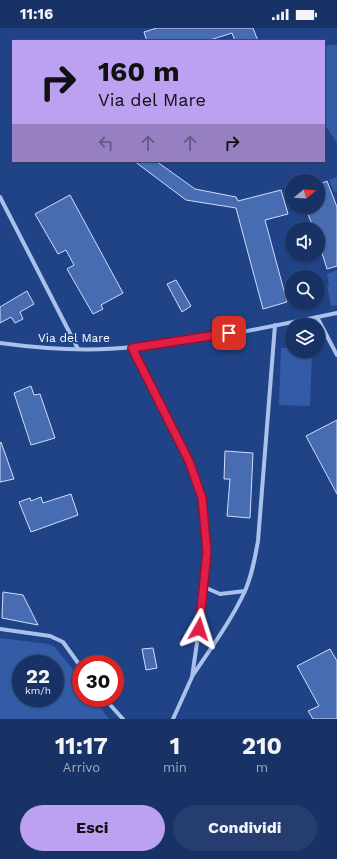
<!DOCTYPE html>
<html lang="it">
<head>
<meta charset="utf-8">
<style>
	:root { --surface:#183266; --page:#253e6f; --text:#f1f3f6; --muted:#9faabf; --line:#364d7a; --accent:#bca0f2 }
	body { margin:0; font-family:"Work Sans",sans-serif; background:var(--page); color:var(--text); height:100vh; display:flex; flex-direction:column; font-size:15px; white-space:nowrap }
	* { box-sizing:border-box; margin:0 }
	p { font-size:13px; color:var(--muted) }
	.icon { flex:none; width:22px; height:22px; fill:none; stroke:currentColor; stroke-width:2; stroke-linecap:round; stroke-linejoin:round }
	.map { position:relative; height:691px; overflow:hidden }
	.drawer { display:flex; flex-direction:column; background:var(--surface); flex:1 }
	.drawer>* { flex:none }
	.guide { position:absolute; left:12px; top:12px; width:313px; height:122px; border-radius:0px; box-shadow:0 1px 3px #0004,0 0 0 1px var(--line); background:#bca0f2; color:#111; overflow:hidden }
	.needle { width:26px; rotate:72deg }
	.tools { position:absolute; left:285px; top:146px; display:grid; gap:8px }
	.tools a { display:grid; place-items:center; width:40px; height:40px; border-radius:50%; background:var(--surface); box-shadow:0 1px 3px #0004,0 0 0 1px var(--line); font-size:20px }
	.speed { position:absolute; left:12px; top:627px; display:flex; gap:8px; font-size:20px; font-weight:700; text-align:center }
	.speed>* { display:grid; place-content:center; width:52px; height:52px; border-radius:50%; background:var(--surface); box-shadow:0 1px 3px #0004,0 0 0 1px var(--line); line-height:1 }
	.speed small { font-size:10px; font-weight:400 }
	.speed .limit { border:6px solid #d22; background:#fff; color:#111 }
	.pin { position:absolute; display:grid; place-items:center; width:34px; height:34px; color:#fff; margin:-17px; border-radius:8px; box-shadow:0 2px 6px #0006 }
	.me { position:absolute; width:44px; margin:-22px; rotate:6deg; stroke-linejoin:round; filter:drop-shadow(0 0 3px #0008) }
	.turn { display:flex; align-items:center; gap:14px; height:84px; padding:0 20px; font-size:18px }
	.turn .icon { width:52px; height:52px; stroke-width:2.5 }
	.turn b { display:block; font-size:28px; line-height:34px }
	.lanes { display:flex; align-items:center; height:38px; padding:0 20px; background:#0003; justify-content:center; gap:20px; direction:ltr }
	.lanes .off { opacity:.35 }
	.eta { display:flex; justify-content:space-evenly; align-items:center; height:68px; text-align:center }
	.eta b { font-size:24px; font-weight:700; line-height:28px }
	.cta { display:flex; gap:8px; margin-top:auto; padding:8px 20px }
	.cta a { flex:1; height:46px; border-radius:24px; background:var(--accent); color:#111; font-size:16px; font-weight:700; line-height:46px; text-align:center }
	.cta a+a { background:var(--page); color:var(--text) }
	.status { display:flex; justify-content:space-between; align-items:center; height:28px; padding:0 20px; background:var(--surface); direction:ltr }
	.status svg { height:11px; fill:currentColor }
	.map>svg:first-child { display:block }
	.green { fill:#335ba6; fill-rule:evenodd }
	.building { fill:#486cb1; stroke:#cfddf8 }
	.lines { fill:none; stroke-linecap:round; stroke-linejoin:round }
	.street { stroke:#aac1eb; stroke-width:4 }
	.route-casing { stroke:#92132f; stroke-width:10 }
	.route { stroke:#e11d48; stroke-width:7 }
	.labels { text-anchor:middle; stroke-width:4; stroke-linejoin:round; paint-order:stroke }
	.street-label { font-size:12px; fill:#fff; stroke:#204388 }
</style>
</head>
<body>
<div class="status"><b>11:16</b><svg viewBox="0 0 49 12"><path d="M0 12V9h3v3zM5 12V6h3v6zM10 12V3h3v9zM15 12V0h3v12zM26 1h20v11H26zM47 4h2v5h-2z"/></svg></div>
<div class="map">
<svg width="337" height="691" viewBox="0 0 337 691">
	<rect width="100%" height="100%" fill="#204388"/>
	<g class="green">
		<path d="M329 17H337V115L324 96V18Z"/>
		<path d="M337 149V163L334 164 329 152Z"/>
		<path d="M337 242V277L331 278 327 258 329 257 327 246Z"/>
		<path d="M281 320H292V323H312L310 378 279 377Z"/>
		<path d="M0 610 48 616 55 619 81 652V670H94L109 691H0ZM21 636H55V670H21Z"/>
	</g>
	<g class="building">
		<path d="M157 0H253L258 13H235L232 5 207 13H147L144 4Z"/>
		<path d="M134 133H156L195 161 236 169 238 173 281 162 288 186 265 192 287 274 263 281 236 180 186 172Z"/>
		<path d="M327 153 337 179V238L327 241 318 212V201H314L305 179H318V157Z"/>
		<path d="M70 167 123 265 101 277 103 281 93 286 67 241 74 237 66 222 58 226 35 186Z"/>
		<path d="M176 252 191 278 182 284 167 256Z"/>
		<path d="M27 263 34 276 20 284 23 291 15 295 11 289 0 295V279Z"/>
		<path d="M31 358 34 367 40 366 55 410 31 417 14 365Z"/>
		<path d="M337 392V466L306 408Z"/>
		<path d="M1 414 14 451 0 454V415Z"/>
		<path d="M225 423 253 425 250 490 227 488 230 451H224Z"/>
		<path d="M71 466 78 487 31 504 19 474 30 470 31 473 41 469 43 475Z"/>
		<path d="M3 564 23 567 38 597 2 590Z"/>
		<path d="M153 620 157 640 146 642 142 621Z"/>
		<path d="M330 621 337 633V691H313L308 683 319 678 297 638Z"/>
	</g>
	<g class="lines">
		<g class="street">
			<path d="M0 169 78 321"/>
			<path d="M317 289 337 327"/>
			<path d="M0 315C44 321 89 324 133 319 202 313 270 299 337 285"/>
			<path d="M132 320 189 433 202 470 207 524 199 601 192 649 173 691"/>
			<path d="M204 559 220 566 245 563"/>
			<path d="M0 601 50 608 63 614 81 639"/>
			<path d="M193 647C211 620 231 593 245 563 252 547 255 530 258 513L275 297"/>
			<path d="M104 670 123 691"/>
		</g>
	</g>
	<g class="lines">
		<defs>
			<path id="route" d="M199 601 207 524 202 470 189 433 132 320 229 305"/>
		</defs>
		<use href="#route" class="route-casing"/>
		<use href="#route" class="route"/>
	</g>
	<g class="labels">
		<g class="street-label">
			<text x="74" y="314">Via del Mare</text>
		</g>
	</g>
</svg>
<div class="tools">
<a><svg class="needle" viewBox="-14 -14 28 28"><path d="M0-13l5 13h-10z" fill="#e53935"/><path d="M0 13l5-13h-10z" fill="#9faabf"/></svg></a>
<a><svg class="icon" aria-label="sound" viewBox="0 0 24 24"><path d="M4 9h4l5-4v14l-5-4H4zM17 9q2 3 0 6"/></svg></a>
<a><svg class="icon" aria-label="search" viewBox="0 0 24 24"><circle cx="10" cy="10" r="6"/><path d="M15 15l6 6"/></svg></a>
<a><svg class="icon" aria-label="layers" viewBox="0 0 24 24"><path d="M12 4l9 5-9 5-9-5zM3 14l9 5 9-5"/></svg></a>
</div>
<div class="speed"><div>22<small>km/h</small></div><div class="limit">30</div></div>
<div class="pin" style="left:229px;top:305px;background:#d93025"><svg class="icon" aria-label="arrive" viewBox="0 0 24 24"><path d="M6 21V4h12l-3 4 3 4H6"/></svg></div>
<svg class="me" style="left:199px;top:601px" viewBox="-20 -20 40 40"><path d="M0-17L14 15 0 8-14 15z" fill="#e11d48" stroke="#fff" stroke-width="4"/></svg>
<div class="guide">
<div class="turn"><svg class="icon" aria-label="right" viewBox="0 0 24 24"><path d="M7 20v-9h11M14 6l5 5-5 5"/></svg><div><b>160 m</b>Via del Mare</div></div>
<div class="lanes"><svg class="icon off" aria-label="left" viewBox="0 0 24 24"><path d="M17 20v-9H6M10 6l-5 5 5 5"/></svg><svg class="icon off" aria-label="ahead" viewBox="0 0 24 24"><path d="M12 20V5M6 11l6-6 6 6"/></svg><svg class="icon off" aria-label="ahead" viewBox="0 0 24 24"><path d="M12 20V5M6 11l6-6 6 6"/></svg><svg class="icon" aria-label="right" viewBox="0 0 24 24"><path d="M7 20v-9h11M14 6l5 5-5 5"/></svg></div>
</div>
</div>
<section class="drawer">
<div class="eta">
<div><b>11:17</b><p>Arrivo</p></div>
<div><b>1</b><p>min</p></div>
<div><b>210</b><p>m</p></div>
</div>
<div class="cta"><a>Esci</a><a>Condividi</a></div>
</section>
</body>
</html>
